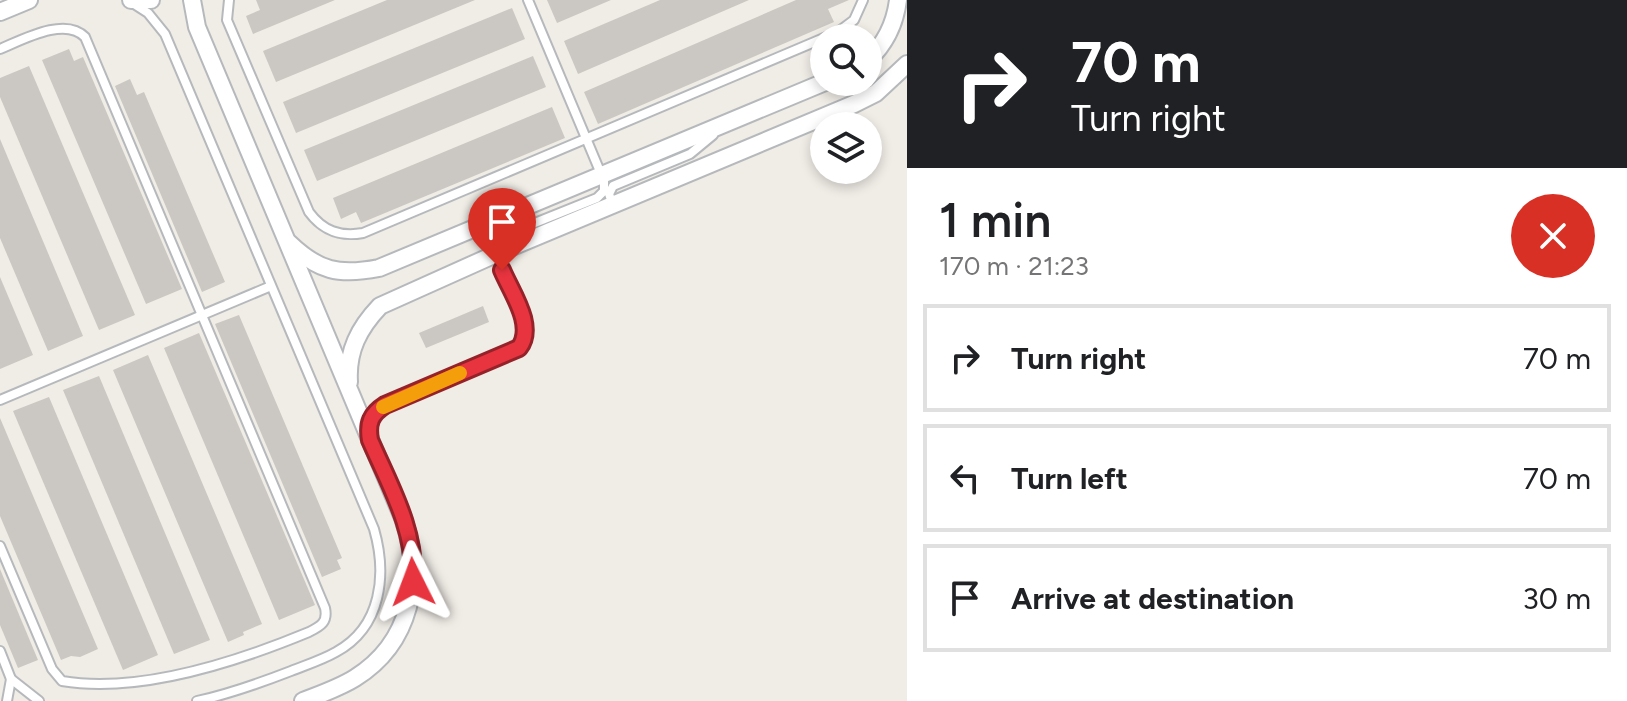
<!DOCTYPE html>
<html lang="en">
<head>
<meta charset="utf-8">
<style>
	:root { --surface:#fff; --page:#f2f2f2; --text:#202124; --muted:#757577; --line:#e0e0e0 }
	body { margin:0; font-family:Figtree,sans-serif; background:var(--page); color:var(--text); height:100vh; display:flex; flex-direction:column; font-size:30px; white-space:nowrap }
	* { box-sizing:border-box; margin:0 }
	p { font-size:26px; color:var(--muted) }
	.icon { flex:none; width:44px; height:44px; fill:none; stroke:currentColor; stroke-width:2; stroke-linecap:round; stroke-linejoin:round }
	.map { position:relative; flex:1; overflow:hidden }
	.side { display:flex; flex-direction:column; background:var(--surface); width:720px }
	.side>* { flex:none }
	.hud { background:#202124; color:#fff; overflow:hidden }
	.controls { position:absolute; left:810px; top:24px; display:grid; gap:16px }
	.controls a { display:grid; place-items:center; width:72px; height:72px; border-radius:50%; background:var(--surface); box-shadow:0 4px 12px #0003; font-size:40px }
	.pin { position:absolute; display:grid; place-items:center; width:68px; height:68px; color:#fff; margin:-82px -34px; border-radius:50% 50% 50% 0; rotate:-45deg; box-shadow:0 0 8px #0007 }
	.pin .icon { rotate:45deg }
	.me { position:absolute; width:88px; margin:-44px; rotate:357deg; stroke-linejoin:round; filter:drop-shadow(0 0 6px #0008) }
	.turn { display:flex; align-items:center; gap:28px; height:168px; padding:0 32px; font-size:36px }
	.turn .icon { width:104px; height:104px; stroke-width:2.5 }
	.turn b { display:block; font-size:56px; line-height:68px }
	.round { display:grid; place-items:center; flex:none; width:84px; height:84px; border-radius:42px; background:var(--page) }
	.headline { display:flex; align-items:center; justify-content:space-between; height:136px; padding:0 32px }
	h1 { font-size:48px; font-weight:600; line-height:60px }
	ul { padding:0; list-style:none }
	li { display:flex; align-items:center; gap:24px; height:108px; margin:0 16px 12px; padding:0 16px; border:4px solid var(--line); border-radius:0px }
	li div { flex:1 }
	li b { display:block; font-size:30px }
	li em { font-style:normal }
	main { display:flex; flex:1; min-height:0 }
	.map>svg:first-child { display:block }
	.building { fill:#cbc7c2 }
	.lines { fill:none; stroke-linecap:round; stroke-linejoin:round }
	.service-casing { stroke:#b6b9bc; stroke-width:12 }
	.minor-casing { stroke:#b6b9bc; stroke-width:20 }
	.service { stroke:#fff; stroke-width:8 }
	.minor { stroke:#fff; stroke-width:16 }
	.route-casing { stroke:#962229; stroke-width:20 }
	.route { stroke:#e7343f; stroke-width:14 }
	.slow { stroke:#f59e0b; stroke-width:14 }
</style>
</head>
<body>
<main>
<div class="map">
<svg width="907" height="701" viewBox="0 0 907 701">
	<rect width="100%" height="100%" fill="#f0ece6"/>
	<g class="building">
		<path d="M256 0H335L253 34 246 16 260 10Z"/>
		<path d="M387 0H475L276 82 263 51Z"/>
		<path d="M547 0H611L557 23Z"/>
		<path d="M660 0H749L578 74 564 41Z"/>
		<path d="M796 0H849L828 9 834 22 598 124 584 92Z"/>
		<path d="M512 8 525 39 296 133 283 102Z"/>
		<path d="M69 49 74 61 83 57 182 289 146 304 42 60Z"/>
		<path d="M533 56 546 87 317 181 304 150Z"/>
		<path d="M29 66 135 315 99 330 0 97V78Z"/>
		<path d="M130 79 137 95 144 92 225 282 202 292 115 86Z"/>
		<path d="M552 107 565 138 361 223 356 212 341 219 333 198Z"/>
		<path d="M0 139 83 336 48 351 0 238Z"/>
		<path d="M0 277 33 355 0 369Z"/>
		<path d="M483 306 489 322 426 348 419 333Z"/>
		<path d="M239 315 342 558 337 560 341 569 322 577 215 324Z"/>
		<path d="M199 333 315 605 279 620 164 348Z"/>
		<path d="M148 355 262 624 243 632 244 635 228 642 113 370Z"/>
		<path d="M99 376 210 640 174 654 63 390Z"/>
		<path d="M49 397 158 655 123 670 13 411Z"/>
		<path d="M0 418 98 649 80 657 71 656 61 660 0 516Z"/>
		<path d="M0 569 38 660 18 668 0 625Z"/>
	</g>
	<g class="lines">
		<defs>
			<g id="service">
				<path d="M229 0 227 20 309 212C323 231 340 237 363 233L838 32 854 20 863 0"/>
				<path d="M134 4 148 13 165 34 374 529C387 574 382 627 336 652 322 660 306 665 291 671 260 683 230 694 197 701"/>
				<path d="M0 49C22 40 65 16 85 37L325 608C328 622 321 626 309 632 239 661 139 694 62 681L52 669 0 546"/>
				<path d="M613 205 609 194 613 186 690 154 713 135"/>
				<path d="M488 252 505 235 597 198 604 191V181L528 0"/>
				<path d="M0 400 271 286"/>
				<path d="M369 427 372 416 385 405 519 348C527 339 527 332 524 320L500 265 504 253"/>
				<path d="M0 651 11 679 7 701"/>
				<path d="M11 679 39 701"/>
			</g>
			<g id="minor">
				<path d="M131 0H151"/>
				<path d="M192 0 197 27 403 518C424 578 411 643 355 678 339 688 321 694 303 701"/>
				<path d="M0 12 29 0"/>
				<path d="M868 60C886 43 895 24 898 0"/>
				<path d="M289 243C318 271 339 276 379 268L825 82"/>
				<path d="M349 382C347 351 359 328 380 306L507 249 854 104 876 93 907 64"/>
			</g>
		</defs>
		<use href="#service" class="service-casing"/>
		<use href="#minor" class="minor-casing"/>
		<use href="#service" class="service"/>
		<use href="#minor" class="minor"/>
	</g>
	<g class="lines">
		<defs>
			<path id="route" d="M413 582C416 530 390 486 370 440 367 423 371 414 385 405L519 348C536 326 511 292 502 270"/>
		</defs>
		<use href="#route" class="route-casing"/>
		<use href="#route" class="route"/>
		<path class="slow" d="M383 407 460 373"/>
	</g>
</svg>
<div class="controls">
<a><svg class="icon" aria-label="search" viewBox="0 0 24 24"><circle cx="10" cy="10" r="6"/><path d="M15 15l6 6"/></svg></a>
<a><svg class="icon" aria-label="layers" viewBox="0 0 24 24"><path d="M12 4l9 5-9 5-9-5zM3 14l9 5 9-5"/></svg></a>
</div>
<div class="pin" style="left:502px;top:270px;background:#d93025"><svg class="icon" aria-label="arrive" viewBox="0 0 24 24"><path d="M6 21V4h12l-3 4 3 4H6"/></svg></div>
<svg class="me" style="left:413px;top:582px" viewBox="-20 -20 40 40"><path d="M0-17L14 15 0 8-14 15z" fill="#e7343f" stroke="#fff" stroke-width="4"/></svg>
</div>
<section class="side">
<div class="hud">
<div class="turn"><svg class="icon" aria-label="right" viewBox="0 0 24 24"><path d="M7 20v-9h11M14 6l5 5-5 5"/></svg><div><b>70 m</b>Turn right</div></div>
</div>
<div class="headline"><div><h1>1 min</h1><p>170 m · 21:23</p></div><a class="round" style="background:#d93025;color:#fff"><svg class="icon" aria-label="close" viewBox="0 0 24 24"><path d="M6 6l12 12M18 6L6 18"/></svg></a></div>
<ul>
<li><svg class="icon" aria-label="right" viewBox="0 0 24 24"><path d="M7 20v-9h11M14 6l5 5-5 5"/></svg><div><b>Turn right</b></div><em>70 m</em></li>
<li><svg class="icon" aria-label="left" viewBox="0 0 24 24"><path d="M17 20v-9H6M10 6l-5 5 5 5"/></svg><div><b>Turn left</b></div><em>70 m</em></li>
<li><svg class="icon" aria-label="arrive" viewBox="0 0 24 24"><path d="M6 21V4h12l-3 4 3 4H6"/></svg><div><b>Arrive at destination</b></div><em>30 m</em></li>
</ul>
</section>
</main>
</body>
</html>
